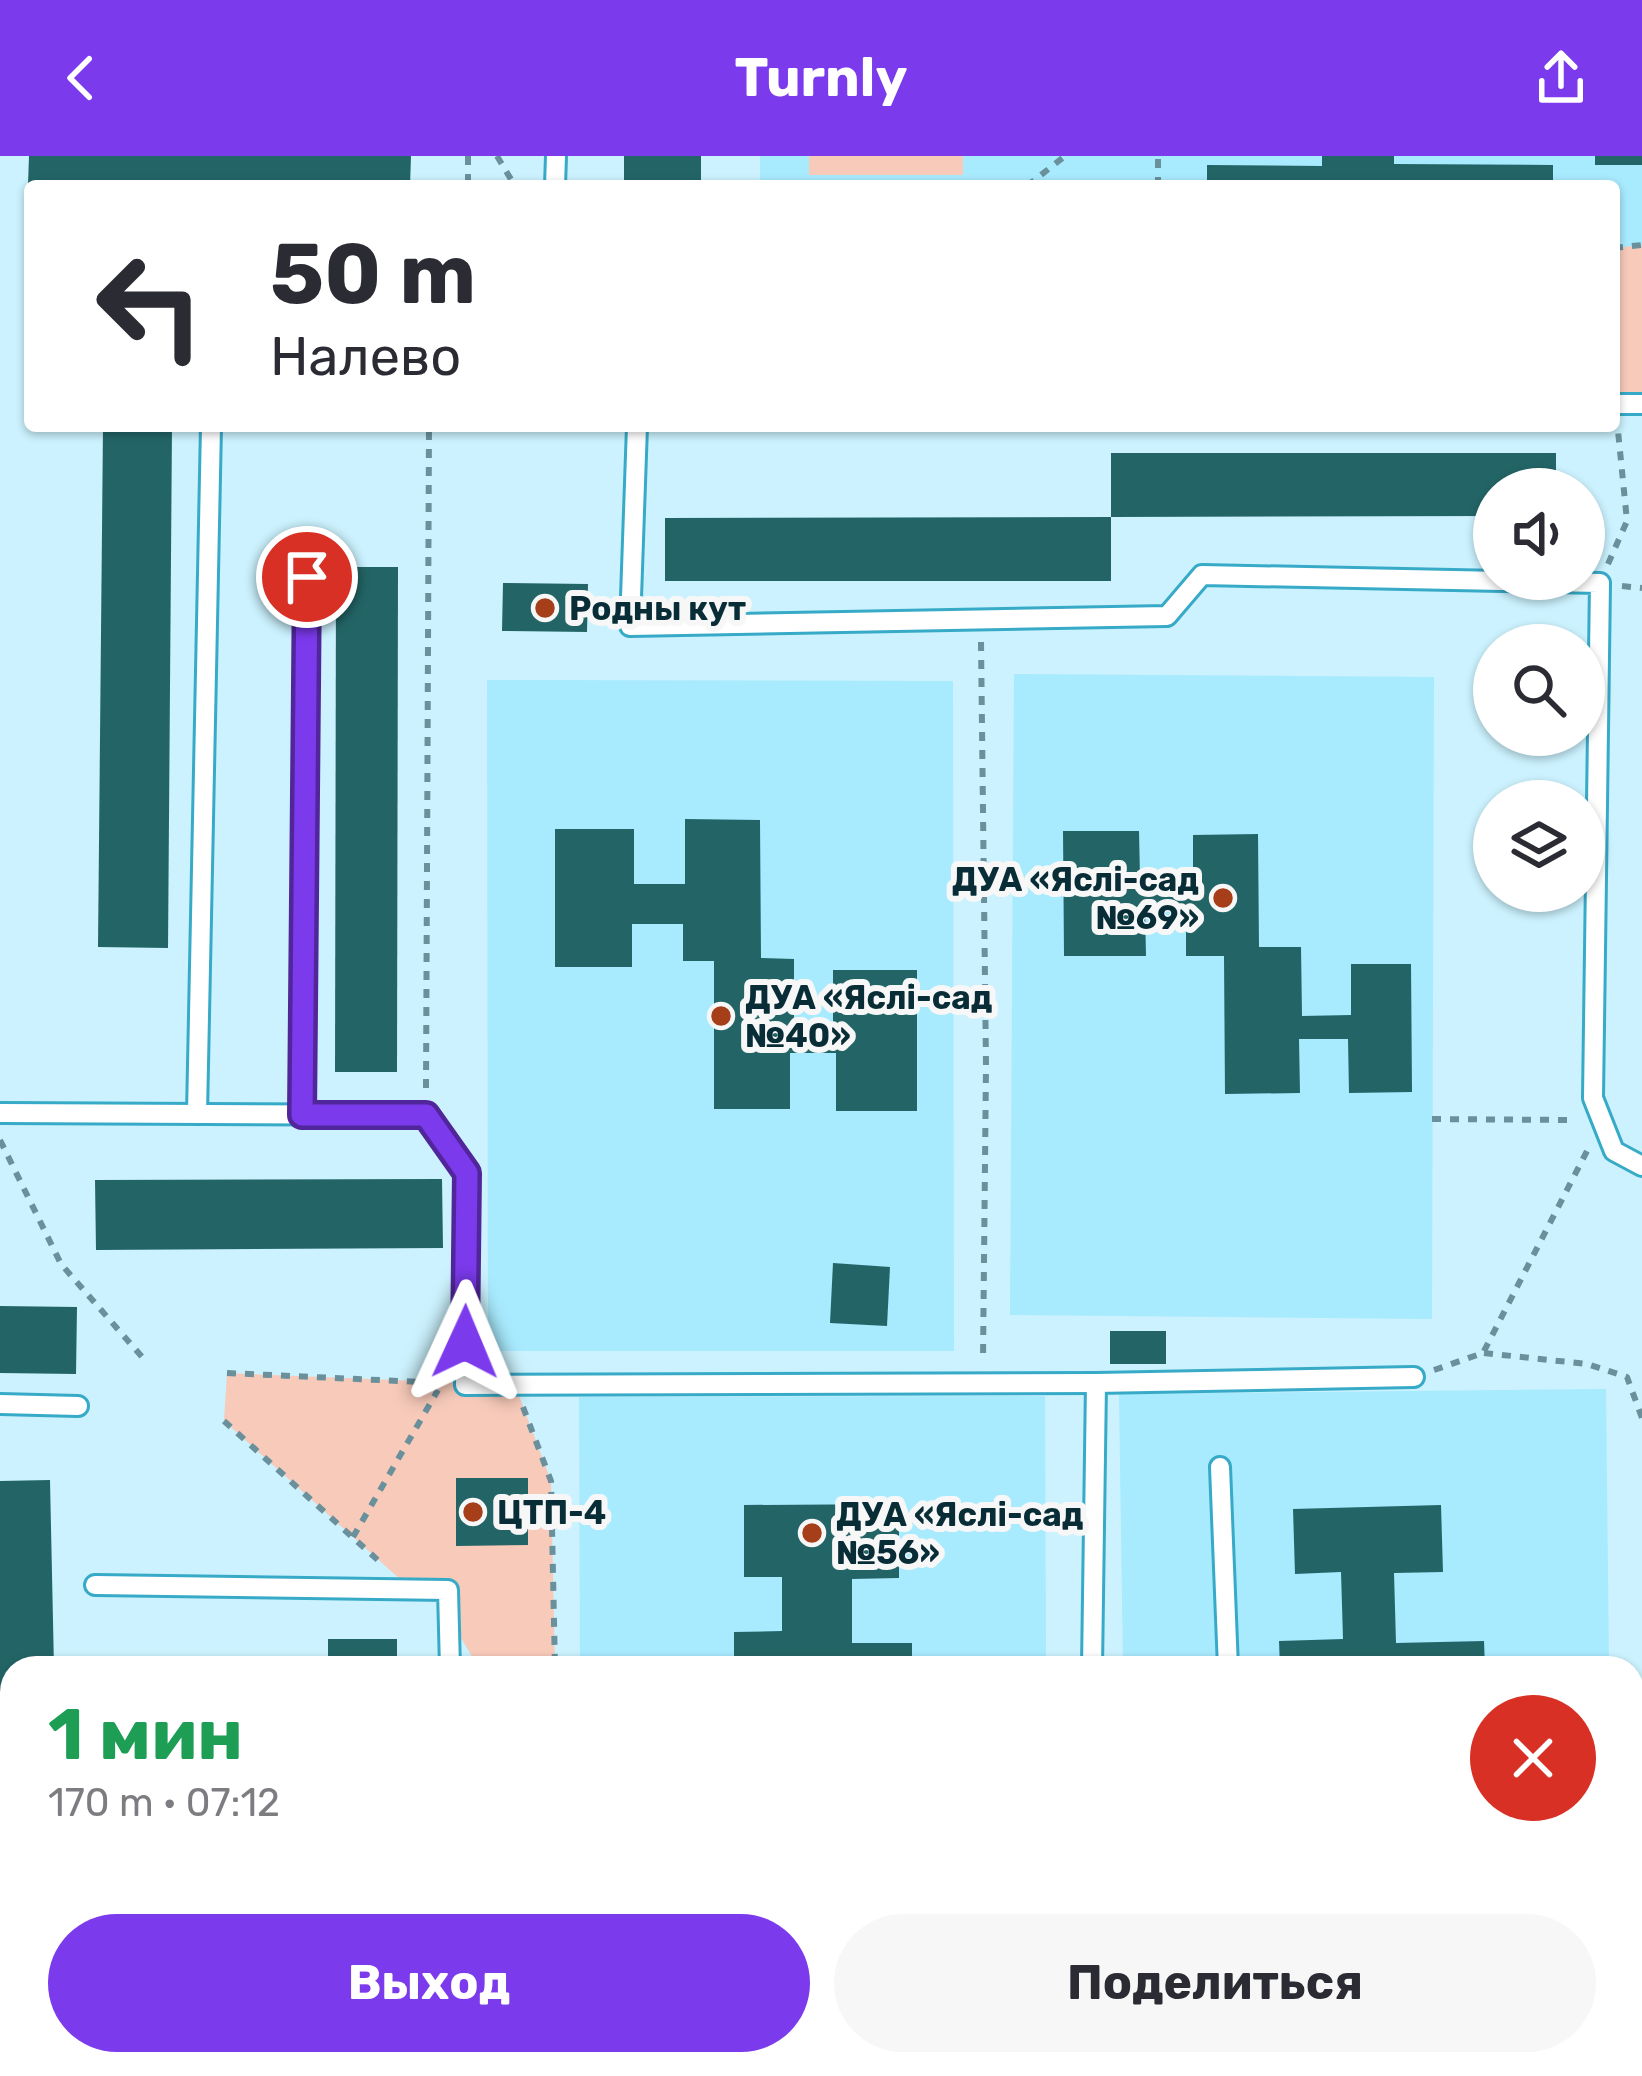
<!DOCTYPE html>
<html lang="ru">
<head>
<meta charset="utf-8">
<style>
	:root { --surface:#fff; --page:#f7f7f7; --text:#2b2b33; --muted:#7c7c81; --accent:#7c3aed }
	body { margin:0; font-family:Rubik,sans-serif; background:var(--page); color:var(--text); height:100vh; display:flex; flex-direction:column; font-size:45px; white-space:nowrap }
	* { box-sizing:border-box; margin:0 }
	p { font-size:39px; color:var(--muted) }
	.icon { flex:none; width:66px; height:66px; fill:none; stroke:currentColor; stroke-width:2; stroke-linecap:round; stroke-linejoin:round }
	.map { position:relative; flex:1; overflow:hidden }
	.sheet { position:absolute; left:0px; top:1500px; width:1644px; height:420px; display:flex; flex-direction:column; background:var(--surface); border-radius:36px 36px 0 0; box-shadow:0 3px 9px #0004 }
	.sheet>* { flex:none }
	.top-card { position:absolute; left:24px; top:24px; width:1596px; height:252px; border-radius:12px; box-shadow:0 3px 9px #0004; background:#fff; color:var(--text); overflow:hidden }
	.tools { position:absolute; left:1473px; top:312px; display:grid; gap:24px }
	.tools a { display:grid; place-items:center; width:132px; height:132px; border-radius:50%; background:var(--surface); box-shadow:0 3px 9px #0004; font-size:60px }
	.pin { position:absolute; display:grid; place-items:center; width:102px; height:102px; color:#fff; margin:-51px; border:6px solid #fff; border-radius:50%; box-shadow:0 3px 12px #0007 }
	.me { position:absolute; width:132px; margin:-66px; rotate:1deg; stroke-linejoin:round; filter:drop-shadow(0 0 9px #0008) }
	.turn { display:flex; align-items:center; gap:42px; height:252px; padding:0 48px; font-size:54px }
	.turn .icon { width:156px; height:156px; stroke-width:2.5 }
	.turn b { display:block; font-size:84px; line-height:102px }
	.round { display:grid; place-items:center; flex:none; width:126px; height:126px; border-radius:63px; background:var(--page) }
	.overview { display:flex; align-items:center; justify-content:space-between; height:204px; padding:0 48px }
	h1 { font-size:72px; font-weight:700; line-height:90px; color:#1e9e55 }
	.action { display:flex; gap:24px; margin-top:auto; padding:24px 48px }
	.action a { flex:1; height:138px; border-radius:72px; background:var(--accent); color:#fff; font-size:48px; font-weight:700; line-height:138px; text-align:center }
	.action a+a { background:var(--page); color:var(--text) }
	header { display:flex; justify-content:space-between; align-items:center; height:156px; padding:0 48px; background:var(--accent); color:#fff; font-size:54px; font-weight:700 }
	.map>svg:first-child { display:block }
	.built { fill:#a8eafe }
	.green { fill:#f7caba }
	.building { fill:#236567 }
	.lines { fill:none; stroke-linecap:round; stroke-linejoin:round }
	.service-casing { stroke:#37aac7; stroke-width:24 }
	.path { stroke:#6a909b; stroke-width:6; stroke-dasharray:9 9; stroke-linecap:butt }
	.service { stroke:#fff; stroke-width:18 }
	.route-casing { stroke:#51269a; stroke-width:30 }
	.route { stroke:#7c3aed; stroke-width:21 }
	.poi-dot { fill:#a53e19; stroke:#f7f7f7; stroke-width:4.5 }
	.labels { text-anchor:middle; stroke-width:12; stroke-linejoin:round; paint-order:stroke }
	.poi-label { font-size:33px; font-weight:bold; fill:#092d37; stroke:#f7f7f7; text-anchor:start }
</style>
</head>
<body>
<header><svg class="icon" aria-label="back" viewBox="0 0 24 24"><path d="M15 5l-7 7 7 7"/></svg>Turnly<svg class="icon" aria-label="share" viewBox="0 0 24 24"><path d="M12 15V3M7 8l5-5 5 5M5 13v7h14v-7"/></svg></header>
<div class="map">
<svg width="1642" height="1920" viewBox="0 0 1642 1920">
	<rect width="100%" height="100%" fill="#cbf2fe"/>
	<g class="built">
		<path d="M760 0H1642V202L1614 203V30H760Z"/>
		<path d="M1014 518 1434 521 1432 1163 1010 1159Z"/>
		<path d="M487 524 953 525 954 1195H488Z"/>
		<path d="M1606 1233 1609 1512H1123L1119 1238Z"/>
		<path d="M1045 1240 1046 1512H580L579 1241Z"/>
	</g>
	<g class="green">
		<rect x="809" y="0" width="154" height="19"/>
		<path d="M1642 89V248H1614V92Z"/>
		<path d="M227 1217 515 1229 551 1325 555 1512H479L449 1462 448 1434 411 1433 224 1265Z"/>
		<path d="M722 1908H815V1920H738Z"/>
	</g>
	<g class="building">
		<path d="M29 0H411L410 30 28 29Z"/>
		<rect x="624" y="0" width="77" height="30"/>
		<path d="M1322 0H1394V8L1553 9V30H1207V9L1322 10Z"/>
		<rect x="1595" y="0" width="47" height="9"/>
		<path d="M103 270H172L168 792 98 791Z"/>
		<path d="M1111 297H1556V333H1494V360L1111 361Z"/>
		<path d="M1111 361V425H665V362Z"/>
		<path d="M336 411H398L397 916H335Z"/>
		<path d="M503 427 588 428 587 476 502 475Z"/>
		<path d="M685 663 760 664 761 802 794 803V868H833V814H917V955H836V897H790V953H714V805H683V768H632V811H555V673H634V728H685Z"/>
		<path d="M1063 675H1139L1140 721H1193V679L1258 678 1259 791H1301L1302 860 1351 859V808H1411L1412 936 1349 937 1348 883H1299L1300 937 1225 938 1224 800H1186V753H1145L1146 800H1064Z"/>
		<path d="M442 1023 443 1092 96 1094 95 1024Z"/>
		<path d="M833 1107 890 1111 887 1170 830 1167Z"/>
		<path d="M0 1150 77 1151 76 1218 0 1217Z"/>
		<rect x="1110" y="1175" width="56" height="33"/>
		<path d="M456 1322H528V1389L456 1390Z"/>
		<path d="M50 1324 54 1512H12V1908H62V1920H0V1325Z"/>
		<path d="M899 1348V1422L852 1423V1487H912V1512H734V1476L782 1475V1421H744V1349Z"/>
		<path d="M1441 1349 1443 1416 1394 1417 1396 1487 1484 1485 1485 1512H1280L1279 1485 1343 1483 1341 1416 1295 1418 1293 1353Z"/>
		<rect x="328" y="1483" width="69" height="29"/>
		<path d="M1632 1864H1642V1920H1526V1908H1632Z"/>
		<path d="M331 1908H399L400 1920H331Z"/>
		<rect x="815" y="1908" width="637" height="12"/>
	</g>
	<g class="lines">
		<defs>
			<g id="service">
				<path d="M555 30 556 0"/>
				<path d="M1614 248H1642"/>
				<path d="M637 270 630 470 1167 460 1202 419 1600 427 1593 942 1614 995 1642 1010"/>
				<path d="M0 957 426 959 467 1017 465 1229 1096 1227 1414 1221"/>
				<path d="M197 958 211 270"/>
				<path d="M302 959 307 421"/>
				<path d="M0 1248 78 1250"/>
				<path d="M1220 1311 1228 1512"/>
				<path d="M95 1429 448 1434 450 1512"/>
				<path d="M1092 1512 1096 1227"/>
				<path d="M1632 1832H1642"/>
				<path d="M457 1908V1920"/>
				<path d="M666 1920 671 1908"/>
			</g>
		</defs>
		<use href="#service" class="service-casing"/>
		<g class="path">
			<path d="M468 0V30"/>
			<path d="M497 0 515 30"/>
			<path d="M1027 30 1065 0"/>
			<path d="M1158 30V0"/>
			<path d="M1614 92 1642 89"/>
			<path d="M1608 408 1627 365 1618 275"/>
			<path d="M1622 430 1642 432"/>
			<path d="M981 486 986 909 983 1204"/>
			<path d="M426 932 429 270"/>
			<path d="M1432 963 1573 964"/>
			<path d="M0 984 61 1108 143 1202"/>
			<path d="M1484 1197 1587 1208 1627 1221 1642 1262"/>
			<path d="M1434 1214 1483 1197 1588 993"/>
			<path d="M227 1217 443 1227"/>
			<path d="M523 1251 551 1325 555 1512"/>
			<path d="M224 1265 381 1407"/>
			<path d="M353 1381 438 1234"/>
			<path d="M1632 1774 1641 1760 1642 1676"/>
			<path d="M722 1908 738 1920"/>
			<path d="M1489 1908V1920"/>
		</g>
		<use href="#service" class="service"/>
	</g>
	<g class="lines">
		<defs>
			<path id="route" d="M307 421 302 959H426L467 1017 465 1186"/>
		</defs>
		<use href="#route" class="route-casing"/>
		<use href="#route" class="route"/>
	</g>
	<g class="poi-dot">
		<circle cx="545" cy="452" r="12"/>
		<circle cx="1223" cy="742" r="12"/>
		<circle cx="721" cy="860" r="12"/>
		<circle cx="473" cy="1356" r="12"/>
		<circle cx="812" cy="1377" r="12"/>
	</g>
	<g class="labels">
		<g class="poi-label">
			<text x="569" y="464">Родны кут</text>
			<text x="1199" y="735" text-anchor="end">ДУА «Яслі-сад<tspan x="1199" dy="38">№69»</tspan></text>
			<text x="745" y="853">ДУА «Яслі-сад<tspan x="745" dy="38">№40»</tspan></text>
			<text x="497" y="1368">ЦТП-4</text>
			<text x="836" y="1370">ДУА «Яслі-сад<tspan x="836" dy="38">№56»</tspan></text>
		</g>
	</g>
</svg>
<div class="tools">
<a><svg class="icon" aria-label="sound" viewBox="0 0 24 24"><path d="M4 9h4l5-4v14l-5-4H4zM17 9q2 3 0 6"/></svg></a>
<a><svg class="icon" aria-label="search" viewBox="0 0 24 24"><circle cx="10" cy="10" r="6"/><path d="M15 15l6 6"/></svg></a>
<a><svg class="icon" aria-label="layers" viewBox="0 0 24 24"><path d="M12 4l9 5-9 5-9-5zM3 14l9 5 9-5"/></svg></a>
</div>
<div class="pin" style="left:307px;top:421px;background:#d93025"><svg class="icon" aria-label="arrive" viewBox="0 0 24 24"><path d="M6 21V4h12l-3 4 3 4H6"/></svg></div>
<svg class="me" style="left:465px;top:1186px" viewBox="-20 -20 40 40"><path d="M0-17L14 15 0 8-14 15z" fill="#7c3aed" stroke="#fff" stroke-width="4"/></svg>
<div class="top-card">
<div class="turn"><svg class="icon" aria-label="left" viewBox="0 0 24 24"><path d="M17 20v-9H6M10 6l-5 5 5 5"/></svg><div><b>50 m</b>Налево</div></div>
</div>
<section class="sheet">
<div class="overview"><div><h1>1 мин</h1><p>170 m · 07:12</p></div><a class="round" style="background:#d93025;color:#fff"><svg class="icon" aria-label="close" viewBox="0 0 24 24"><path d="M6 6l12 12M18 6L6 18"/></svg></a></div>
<div class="action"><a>Выход</a><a>Поделиться</a></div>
</section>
</div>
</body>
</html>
